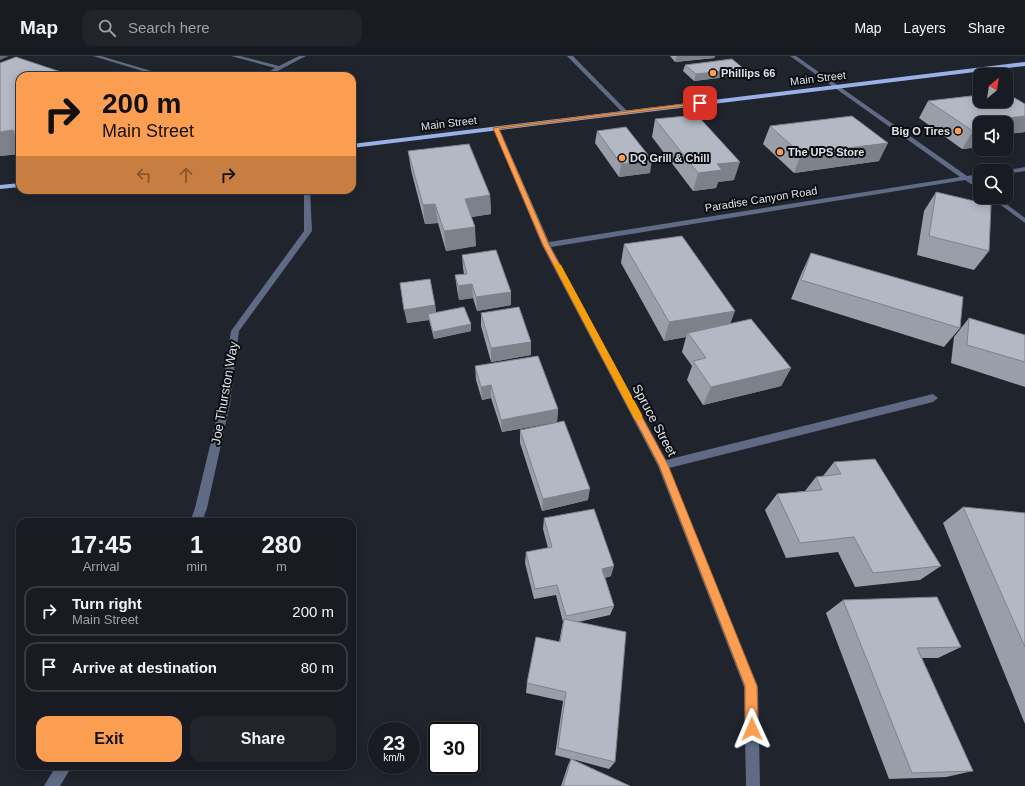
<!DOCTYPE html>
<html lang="en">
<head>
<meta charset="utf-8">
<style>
	:root { --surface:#181b22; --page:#21242a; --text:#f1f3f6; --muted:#9fa1a5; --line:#363940; --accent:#fc9e52 }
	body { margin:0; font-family:Arial,sans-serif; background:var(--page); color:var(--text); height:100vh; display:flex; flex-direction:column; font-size:15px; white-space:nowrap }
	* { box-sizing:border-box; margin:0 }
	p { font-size:13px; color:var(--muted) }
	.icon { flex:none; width:22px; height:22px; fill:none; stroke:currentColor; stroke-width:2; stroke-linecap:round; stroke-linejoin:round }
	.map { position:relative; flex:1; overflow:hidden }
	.panel { position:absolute; left:16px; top:462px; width:340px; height:252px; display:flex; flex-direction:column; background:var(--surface); border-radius:12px; box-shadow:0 2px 10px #0003,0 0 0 1px var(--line) }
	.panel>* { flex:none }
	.guide { position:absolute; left:16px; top:16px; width:340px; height:122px; border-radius:12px; box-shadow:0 2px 10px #0003,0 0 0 1px var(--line); background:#fc9e52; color:#111; overflow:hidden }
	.needle { width:26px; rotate:30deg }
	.buttons { position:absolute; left:973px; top:12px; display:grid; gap:8px }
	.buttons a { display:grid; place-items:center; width:40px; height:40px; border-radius:8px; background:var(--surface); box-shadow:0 2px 10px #0003,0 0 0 1px var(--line); font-size:20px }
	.speed { position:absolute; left:368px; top:666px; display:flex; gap:8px; font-size:20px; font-weight:700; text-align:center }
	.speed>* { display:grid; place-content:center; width:52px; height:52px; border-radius:50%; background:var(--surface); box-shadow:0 2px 10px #0003,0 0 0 1px var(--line); line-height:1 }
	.speed small { font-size:10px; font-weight:400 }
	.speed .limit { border:2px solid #111; border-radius:6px; background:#fff; color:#111 }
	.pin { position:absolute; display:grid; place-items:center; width:34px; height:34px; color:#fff; margin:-17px; border-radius:8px; box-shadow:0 2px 6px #0006 }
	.me { position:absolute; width:44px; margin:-22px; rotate:359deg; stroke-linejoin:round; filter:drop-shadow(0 0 3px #0008) }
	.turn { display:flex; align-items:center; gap:14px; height:84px; padding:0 20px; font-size:18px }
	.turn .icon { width:52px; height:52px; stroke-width:2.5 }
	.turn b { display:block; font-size:28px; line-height:34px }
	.lanes { display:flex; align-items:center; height:38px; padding:0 20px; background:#0003; justify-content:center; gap:20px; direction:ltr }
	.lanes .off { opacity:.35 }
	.eta { display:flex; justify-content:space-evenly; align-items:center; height:68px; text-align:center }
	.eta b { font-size:24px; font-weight:600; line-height:28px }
	.primary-button { display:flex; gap:8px; margin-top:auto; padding:8px 20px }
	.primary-button a { flex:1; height:46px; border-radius:12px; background:var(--accent); color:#111; font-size:16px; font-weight:600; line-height:46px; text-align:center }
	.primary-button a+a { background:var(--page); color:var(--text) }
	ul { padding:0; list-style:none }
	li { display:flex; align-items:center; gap:12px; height:50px; margin:0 8px 6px; padding:0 12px; border:2px solid var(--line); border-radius:12px }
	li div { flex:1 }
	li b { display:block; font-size:15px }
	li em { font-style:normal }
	header { display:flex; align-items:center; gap:24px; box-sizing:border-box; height:56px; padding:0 20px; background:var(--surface); border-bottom:1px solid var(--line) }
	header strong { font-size:19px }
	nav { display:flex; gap:22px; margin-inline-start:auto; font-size:14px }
	.search { width:280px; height:36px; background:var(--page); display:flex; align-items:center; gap:10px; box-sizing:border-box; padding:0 14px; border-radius:12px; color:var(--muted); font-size:15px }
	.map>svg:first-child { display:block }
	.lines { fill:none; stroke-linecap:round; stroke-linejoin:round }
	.minor { fill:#5f6a85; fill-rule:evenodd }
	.major { fill:#99b0e8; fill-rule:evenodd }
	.wall { fill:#999ea9 }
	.shaded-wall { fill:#7d8189 }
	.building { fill:#b2b8c4; stroke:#7d8189 }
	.route { fill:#fc9e52; stroke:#a46735 }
	.slow { fill:#f59e0b }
	.poi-dot { fill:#fc9e52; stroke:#0b0d11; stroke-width:1.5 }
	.labels { text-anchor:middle; stroke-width:4; stroke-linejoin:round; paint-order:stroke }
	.far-poi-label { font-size:11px; font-weight:bold; fill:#dee1e7; stroke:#0b0d11; text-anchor:start }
	.far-street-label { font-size:11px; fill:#dee1e7; stroke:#0b0d11 }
	.street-label { font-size:13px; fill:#dee1e7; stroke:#0b0d11 }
</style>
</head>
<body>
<header>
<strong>Map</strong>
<div class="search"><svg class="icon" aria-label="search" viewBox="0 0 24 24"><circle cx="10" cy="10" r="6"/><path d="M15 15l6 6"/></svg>Search here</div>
<nav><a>Map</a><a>Layers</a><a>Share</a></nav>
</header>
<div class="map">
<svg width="1025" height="730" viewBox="0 0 1025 730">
	<rect width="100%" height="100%" fill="#20242d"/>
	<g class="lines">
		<g class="minor">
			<path d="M0 0H9L0 4Z"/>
			<path d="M93 0H101L168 20H159Z"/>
			<path d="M231 0H240L279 10 299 0H306L268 20H261L275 12Z"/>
			<path d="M567 0H573L627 55V57H623Z"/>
			<path d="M790 0H796L967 120 980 118V122L972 123 980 129V134L965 124 551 191 666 404 933 338 938 342 933 346 669 412 758 631 760 730H746L744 631 658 410 542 189 493 72 496 70 499 72 549 186 960 121Z"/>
			<path d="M1025 111V115L1006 118V115H1003Z"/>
			<path d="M304 134H310L312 175 239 275 230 348 207 452 202 466H190L195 452 220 348 231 275 304 175Z"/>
			<path d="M990 141H997L1025 162V167Z"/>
			<path d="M56 710H72L60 730H44Z"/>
		</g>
		<g class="major">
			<path d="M1025 6V10L352 92V88Z"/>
			<path d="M20 127V131L0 133V129Z"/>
		</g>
	</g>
	<g class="wall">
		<path d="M670 0H715L714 2 675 6Z"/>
		<path d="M0 7 20 20V98L0 100Z"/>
		<path d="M685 9 743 19 694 25 683 15Z"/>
		<path d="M1006 37 1025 48V76L1008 78 1006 81V67H980V91L962 93 919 62 928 45 980 39V45H1006Z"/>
		<path d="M655 63 734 124 718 126 716 132 693 135 652 81Z"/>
		<path d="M770 70 879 105 794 117 763 88Z"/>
		<path d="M597 75 650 117 619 121 595 87Z"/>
		<path d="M408 95 490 139 491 158 471 161 476 190 446 195 438 167 425 168 411 114Z"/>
		<path d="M936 136 989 195 974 214 917 199 924 155Z"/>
		<path d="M624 188 791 312 781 330 703 349 687 324 692 310 682 296 686 281 664 285 621 207Z"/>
		<path d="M811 197 960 272 944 291 791 243 802 216Z"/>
		<path d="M462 199 511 249 477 255 473 242 459 244 457 233 455 219 464 218 463 212Z"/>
		<path d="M435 249 436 256 471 268V275L434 283 429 264 407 267Z"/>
		<path d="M481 257 531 299 491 306 481 270Z"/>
		<path d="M969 262 1025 279V331L951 307 954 281Z"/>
		<path d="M475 310 558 353 557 366 502 376 491 342 482 344 476 324Z"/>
		<path d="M520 374 588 444 542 455 520 387Z"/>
		<path d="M834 406 941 510 920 524 855 531 838 496 786 502 765 454 777 438 805 435 816 421 823 420Z"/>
		<path d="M963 451 1025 457V668L943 467Z"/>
		<path d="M544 462 611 520 605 522 614 550 610 559 578 566 615 706 609 713 572 703 630 730H561L568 709 571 703 555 699 563 645 526 637 527 627 559 586 563 566 556 539 534 543 525 507 526 496 548 492 543 473Z"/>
		<path d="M843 544 961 591 938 602H922L973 715 946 721 889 723 826 557Z"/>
	</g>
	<g class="shaded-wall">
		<path d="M677 0H715L714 2 675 6Z"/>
		<path d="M744 13 743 19 694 25 696 18Z"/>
		<path d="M1025 60V76L1008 78 1006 81V67L1000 63Z"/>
		<path d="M12 74 20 87V98L0 100V76Z"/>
		<path d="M980 74V91L962 93 973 75Z"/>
		<path d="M16 76H20V82Z"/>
		<path d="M888 87 879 105 794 117 801 98Z"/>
		<path d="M652 104 650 117 619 121 621 108Z"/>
		<path d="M740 106 734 124 718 126 716 132 693 135 698 117 717 108Z"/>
		<path d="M490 139 491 158 466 162 465 143Z"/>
		<path d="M435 148 438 167 425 168 423 149Z"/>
		<path d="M475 171 476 190 446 195 444 175Z"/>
		<path d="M472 228 473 242 459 244 458 230Z"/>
		<path d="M511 236V249L477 255 476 241Z"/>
		<path d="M435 249 437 263 428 258 429 264 407 267 404 254Z"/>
		<path d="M735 255 728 274 688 277 686 281 664 285 669 266Z"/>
		<path d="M471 268V275L434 283 433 276Z"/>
		<path d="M531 286V299L491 306V292Z"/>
		<path d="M791 312 781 330 703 349 711 331Z"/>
		<path d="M491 329V342L482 344 481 331Z"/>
		<path d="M558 353 557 366 502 376 501 364Z"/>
		<path d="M590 433 588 444 542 455 543 443Z"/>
		<path d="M614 510 611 520 599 523 602 513Z"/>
	</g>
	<g class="building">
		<path d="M16 1 73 20H20V76H16L12 74 0 76V7Z"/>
		<path d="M732 3 744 13 696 18 685 9Z"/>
		<path d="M1006 37 1025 48V60L1000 63 1013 71H1006V67H980V74L973 75 928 45 980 39V45H1006Z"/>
		<path d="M697 59 740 106 717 108 722 114 698 117 655 63Z"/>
		<path d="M852 60 888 87 801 98 770 70Z"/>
		<path d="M626 71 652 104 621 108 597 75Z"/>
		<path d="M469 88 490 139 465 143 475 171 444 175 435 148 423 149 408 95Z"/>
		<path d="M936 136 991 149 989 195 929 180Z"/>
		<path d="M682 180 735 255 669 266 624 188Z"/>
		<path d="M496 194 511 236 476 241 472 228 458 230 455 219 467 218 462 199Z"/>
		<path d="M811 197 963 241 960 272 801 224Z"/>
		<path d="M430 223 435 249 404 254 400 227Z"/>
		<path d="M464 251 471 268 433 276 428 258Z"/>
		<path d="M519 251 531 286 491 292 481 257Z"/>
		<path d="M969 262 1025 279V306L967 289Z"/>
		<path d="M751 263 791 312 711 331 693 305 706 302 688 277Z"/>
		<path d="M538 300 558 353 501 364 491 329 481 331 475 310Z"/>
		<path d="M564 365 590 433 543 443 520 374Z"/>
		<path d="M875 403 941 510 873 517 854 481 800 487 777 438 822 434 816 421 841 418 834 406Z"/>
		<path d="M963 451 1025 457V591Z"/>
		<path d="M594 453 614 510 602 513 614 550 566 560 557 529 535 533 526 496 552 491 544 462Z"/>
		<path d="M937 541 961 591 917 592 973 715 912 717 843 544Z"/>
		<path d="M564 563 626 576 615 706 558 692 566 636 527 627 536 581 560 586Z"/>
		<path d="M571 703 630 730H563Z"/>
	</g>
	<path class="route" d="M700 46 702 48 499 73 549 189 668 409 757 630 758 673 756 678 752 680 747 678 745 673V630L659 409 543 189 493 72Z"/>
	<path class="slow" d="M557 207 561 209 642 359V364H635L554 209Z"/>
	<g class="poi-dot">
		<circle cx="713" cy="17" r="4"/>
		<circle cx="958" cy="75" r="4"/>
		<circle cx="780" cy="96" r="4"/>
		<circle cx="622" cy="102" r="4"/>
	</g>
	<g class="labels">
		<g class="far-poi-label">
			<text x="721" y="21">Phillips 66</text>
			<text x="950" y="79" text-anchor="end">Big O Tires</text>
			<text x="788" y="100">The UPS Store</text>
			<text x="630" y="106">DQ Grill &amp; Chill</text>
		</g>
		<g class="far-street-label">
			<text transform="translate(818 22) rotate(-7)" y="4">Main Street</text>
			<text transform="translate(449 67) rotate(-7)" y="4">Main Street</text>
			<text transform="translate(761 143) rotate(-9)" y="4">Paradise Canyon Road</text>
		</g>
		<g class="street-label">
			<text transform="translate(224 337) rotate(-80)" y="5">Joe Thurston Way</text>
			<text transform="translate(655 364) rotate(62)" y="5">Spruce Street</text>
		</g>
	</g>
</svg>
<div class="buttons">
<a><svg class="needle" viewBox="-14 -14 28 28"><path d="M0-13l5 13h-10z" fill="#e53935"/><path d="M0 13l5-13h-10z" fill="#9fa1a5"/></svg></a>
<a><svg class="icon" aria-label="sound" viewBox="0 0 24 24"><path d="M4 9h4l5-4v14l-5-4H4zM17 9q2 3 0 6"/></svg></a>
<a><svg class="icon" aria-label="search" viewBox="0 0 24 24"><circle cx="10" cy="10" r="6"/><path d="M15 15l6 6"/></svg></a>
</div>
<div class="speed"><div>23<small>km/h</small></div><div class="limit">30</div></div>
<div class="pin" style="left:700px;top:47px;background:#d93025"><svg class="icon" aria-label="arrive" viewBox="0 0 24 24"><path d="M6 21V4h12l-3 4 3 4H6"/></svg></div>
<svg class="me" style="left:752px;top:673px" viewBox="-20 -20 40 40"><path d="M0-17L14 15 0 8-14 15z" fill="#fc9e52" stroke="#fff" stroke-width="4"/></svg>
<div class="guide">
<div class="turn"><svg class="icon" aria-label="right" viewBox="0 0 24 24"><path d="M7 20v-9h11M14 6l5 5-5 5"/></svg><div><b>200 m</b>Main Street</div></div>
<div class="lanes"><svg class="icon off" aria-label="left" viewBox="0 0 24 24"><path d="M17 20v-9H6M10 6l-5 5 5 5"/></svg><svg class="icon off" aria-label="ahead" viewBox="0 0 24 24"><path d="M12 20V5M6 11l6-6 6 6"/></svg><svg class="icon" aria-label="right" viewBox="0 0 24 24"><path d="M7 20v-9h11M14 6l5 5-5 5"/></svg></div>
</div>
<section class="panel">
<div class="eta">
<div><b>17:45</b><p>Arrival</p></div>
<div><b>1</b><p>min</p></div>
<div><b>280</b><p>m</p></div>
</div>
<ul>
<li><svg class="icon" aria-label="right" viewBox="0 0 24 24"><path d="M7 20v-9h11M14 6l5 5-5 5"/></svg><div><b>Turn right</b><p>Main Street</p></div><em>200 m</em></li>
<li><svg class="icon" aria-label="arrive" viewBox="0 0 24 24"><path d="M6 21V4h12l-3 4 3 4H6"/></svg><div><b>Arrive at destination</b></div><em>80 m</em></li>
</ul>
<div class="primary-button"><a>Exit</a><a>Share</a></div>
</section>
</div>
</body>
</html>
